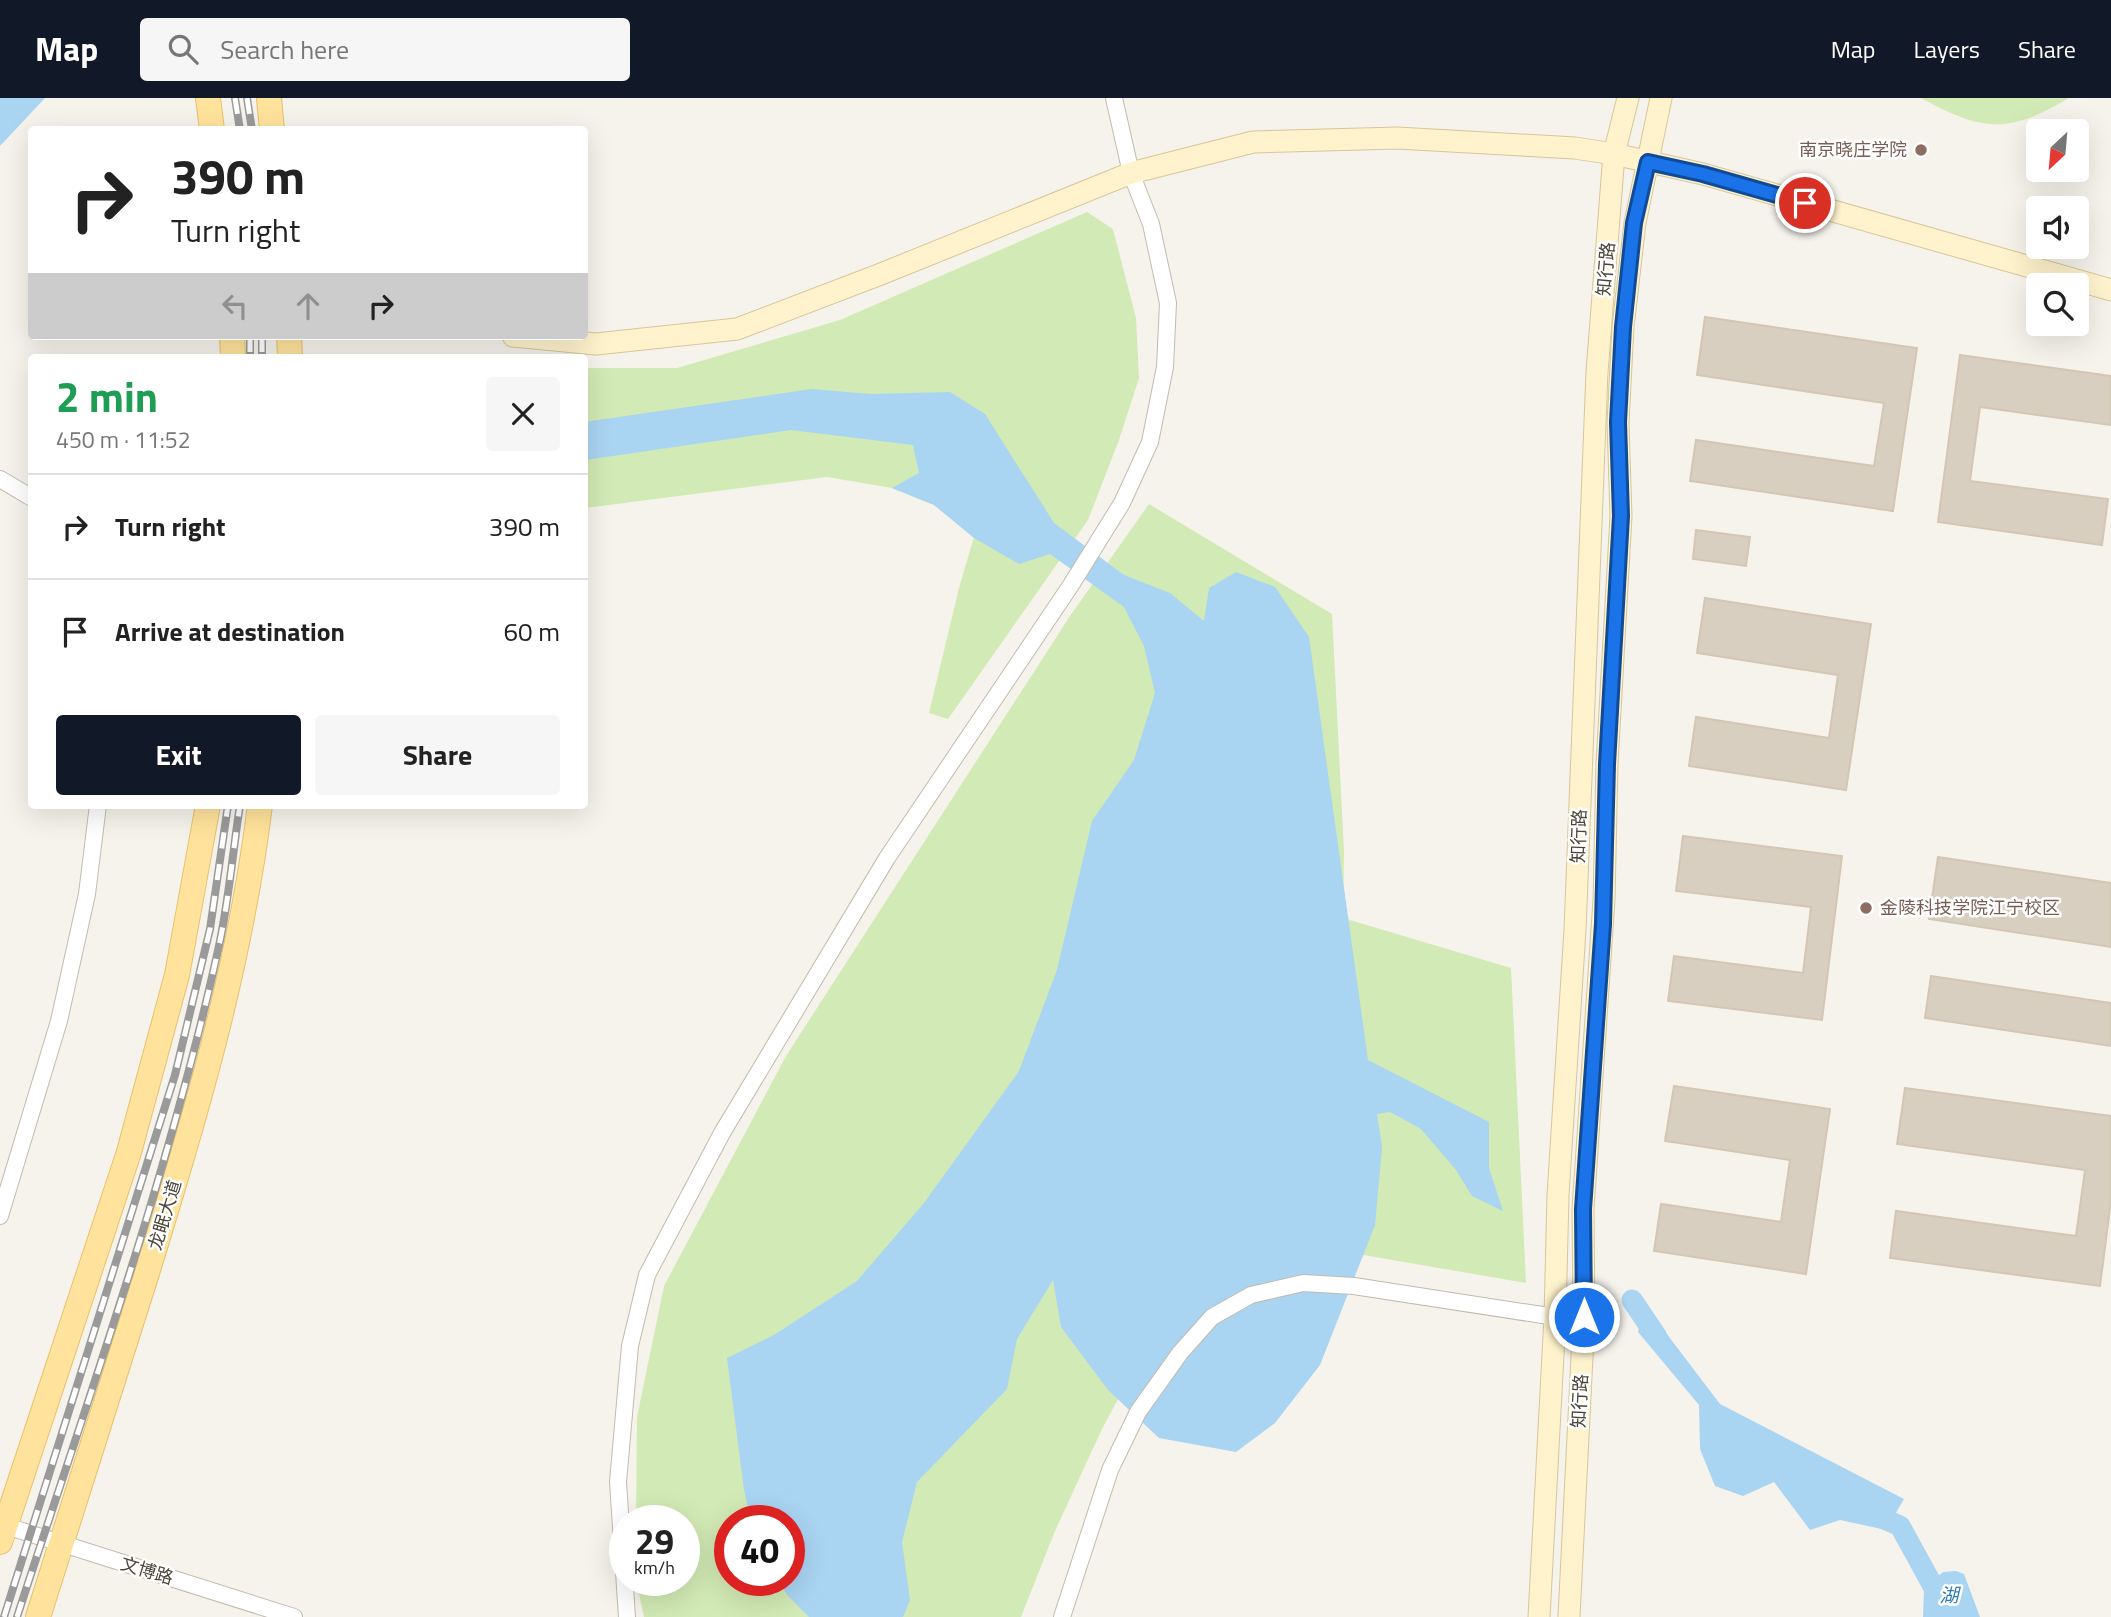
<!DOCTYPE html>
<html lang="en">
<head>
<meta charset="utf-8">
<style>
	:root { --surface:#fff; --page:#f6f6f6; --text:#222; --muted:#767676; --line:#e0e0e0; --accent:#111827 }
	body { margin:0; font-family:"Titillium Web","Noto Sans SC",sans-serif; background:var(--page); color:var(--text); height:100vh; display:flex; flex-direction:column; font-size:26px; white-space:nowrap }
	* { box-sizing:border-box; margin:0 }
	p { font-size:23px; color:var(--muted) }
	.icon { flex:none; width:38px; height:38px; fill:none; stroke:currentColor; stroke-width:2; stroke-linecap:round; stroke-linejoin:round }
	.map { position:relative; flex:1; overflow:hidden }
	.sheet { position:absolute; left:28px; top:256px; width:560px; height:455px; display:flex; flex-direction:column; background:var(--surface); border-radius:7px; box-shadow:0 7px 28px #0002 }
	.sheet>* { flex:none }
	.guide { position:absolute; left:28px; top:28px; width:560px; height:214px; border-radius:7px; box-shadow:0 7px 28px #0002; background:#fff; color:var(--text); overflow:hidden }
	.needle { width:46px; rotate:206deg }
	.buttons { position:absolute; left:2026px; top:21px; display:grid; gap:14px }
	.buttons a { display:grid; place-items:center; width:63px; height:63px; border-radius:7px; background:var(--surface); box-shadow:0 7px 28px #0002; font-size:35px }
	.speed { position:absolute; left:609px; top:1407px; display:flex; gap:14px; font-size:35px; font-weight:700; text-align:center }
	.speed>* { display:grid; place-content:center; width:91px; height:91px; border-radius:50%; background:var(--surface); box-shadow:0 7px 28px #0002; line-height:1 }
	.speed small { font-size:18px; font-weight:400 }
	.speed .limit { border:10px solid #d22; background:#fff; color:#111 }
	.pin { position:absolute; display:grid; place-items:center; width:60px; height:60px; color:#fff; margin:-30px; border:4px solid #fff; border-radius:50%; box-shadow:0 2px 7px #0007 }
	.me { position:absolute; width:77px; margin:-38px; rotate:0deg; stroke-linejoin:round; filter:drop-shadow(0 0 5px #0008) }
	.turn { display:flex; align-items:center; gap:24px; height:147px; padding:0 28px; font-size:32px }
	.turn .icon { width:91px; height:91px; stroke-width:2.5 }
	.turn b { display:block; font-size:49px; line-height:60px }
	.lanes { display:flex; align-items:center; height:66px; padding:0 28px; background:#0003; justify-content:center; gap:35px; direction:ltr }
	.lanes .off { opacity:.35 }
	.round { display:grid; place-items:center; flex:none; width:74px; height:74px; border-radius:7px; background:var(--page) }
	.overview { display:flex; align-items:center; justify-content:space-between; height:119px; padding:0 28px }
	h1 { font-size:42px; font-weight:700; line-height:52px; color:#1e9e55 }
	.primary-button { display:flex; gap:14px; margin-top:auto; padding:14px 28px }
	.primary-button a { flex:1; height:80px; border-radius:7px; background:var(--accent); color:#fff; font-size:28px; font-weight:700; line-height:80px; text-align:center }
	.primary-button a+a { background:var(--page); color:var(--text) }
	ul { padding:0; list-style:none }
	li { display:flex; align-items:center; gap:21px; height:105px; padding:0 28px; border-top:2px solid var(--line) }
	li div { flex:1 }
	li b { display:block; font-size:26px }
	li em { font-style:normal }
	header { display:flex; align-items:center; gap:42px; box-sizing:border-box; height:98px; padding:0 35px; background:var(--accent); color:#fff }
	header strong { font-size:33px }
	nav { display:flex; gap:38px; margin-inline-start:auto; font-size:24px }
	.search { width:490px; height:63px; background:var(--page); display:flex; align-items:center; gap:18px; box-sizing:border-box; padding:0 24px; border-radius:7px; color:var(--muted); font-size:26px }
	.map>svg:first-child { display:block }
	.green { fill:#d2eab5; fill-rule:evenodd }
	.water { fill:#a9d4f2 }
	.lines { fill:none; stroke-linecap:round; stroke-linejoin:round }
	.canal { stroke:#a9d4f2; stroke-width:21 }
	.building { fill:#d8cfc1; stroke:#d3c7b4; stroke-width:2 }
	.street-casing { stroke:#c2bbae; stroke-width:18 }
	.secondary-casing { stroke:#d6c79b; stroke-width:23 }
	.primary-casing { stroke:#e6c16a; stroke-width:26 }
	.street { stroke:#fff; stroke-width:16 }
	.secondary { stroke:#fff3cd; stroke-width:21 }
	.primary { stroke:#ffe39c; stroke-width:24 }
	.rail-casing { stroke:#9a9a9a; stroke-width:8 }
	.rail { stroke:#fff; stroke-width:5; stroke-dasharray:16; stroke-linecap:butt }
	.route-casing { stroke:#114b97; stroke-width:18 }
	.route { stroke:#1a73e8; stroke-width:12 }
	.education-dot { fill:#8d6e63; stroke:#fff; stroke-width:2.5 }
	.labels { text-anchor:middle; stroke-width:5; stroke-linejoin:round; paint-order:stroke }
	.education-label { font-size:18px; fill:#785e54; stroke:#fff; text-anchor:end }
	.street-label { font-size:18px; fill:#4b4439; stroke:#fff }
	.water-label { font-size:19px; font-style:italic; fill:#2e7ab2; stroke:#fff }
</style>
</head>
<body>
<header>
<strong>Map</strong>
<div class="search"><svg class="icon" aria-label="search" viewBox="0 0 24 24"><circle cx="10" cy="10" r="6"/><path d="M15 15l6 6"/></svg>Search here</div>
<nav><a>Map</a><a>Layers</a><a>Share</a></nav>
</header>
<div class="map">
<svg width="2111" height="1519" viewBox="0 0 2111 1519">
	<rect width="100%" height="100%" fill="#f6f3ec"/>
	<g class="green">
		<path d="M1921 0H2069C2008 36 1983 34 1921 0Z"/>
		<path d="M1087 114 1113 131 1136 220 1139 280 1119 342 1088 422 948 621 929 615 959 490 974 439 934 407 892 390 827 379 585 410 584 270H677L840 222Z"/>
		<path d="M1149 406 1332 516 1344 754 1343 820 1511 870 1526 1185 1282 1143 1149 1243 1102 1331 1055 1433 1021 1519H644L636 1482H684V1423H636L637 1319 664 1188 786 958 1070 518ZM730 1423H789V1482H730Z"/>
	</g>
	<g class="water">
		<path d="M0 0H45L0 48Z"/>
		<path d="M812 291 870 296 950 294 985 316 1054 425 1124 477 1170 495 1204 523 1209 490 1236 474 1275 489 1309 539 1368 962 1489 1024V1070L1503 1113 1472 1098 1456 1072 1421 1031 1390 1014 1377 1016 1382 1049 1375 1127 1320 1267 1275 1325 1236 1354 1159 1340 1108 1292 1061 1229 1053 1182 1017 1241 1007 1291 917 1384 902 1444 910 1502 903 1519H809L787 1497 778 1482H789V1423H751L744 1392 727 1260 774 1237 857 1183 924 1105 1019 973 1057 872 1092 723 1134 662 1155 595 1144 548 1124 509 1050 456 1019 466 974 440 934 407 892 390 919 375 913 347 791 332 585 362 584 324Z"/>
		<path d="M1644 1206 1720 1306 1904 1401 1886 1432 1840 1422 1810 1432 1774 1384 1743 1398 1715 1388 1700 1351 1699 1307 1638 1234Z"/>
		<path d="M1956 1473 1964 1476 1980 1519H1923L1924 1492 1943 1474Z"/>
	</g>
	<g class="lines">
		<g class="canal">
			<path d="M1632 1202 1657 1239"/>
			<path d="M1866 1413 1900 1428 1950 1519"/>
		</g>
	</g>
	<g class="building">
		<path d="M1705 219 1917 250 1893 413 1690 383 1696 342 1874 368 1884 305 1697 277Z"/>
		<path d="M1960 257 2111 278V327L1980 309 1970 383 2108 401 2102 447 1938 424Z"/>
		<path d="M1696 432 1750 439 1746 468 1693 461Z"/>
		<path d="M1705 500 1871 526 1846 692 1689 668 1696 619 1829 640 1838 577 1697 555Z"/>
		<path d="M1683 738 1842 758 1822 922 1668 903 1674 858 1803 875 1811 809 1676 793Z"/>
		<path d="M1938 759 2111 785V849L1929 821Z"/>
		<path d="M1931 878 2111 905V948L1925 920Z"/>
		<path d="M1674 988 1830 1011 1806 1176 1654 1153 1661 1106 1781 1124 1790 1062 1665 1043Z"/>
		<path d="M1905 990 2111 1018V1103L2100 1188 1890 1160 1896 1113 2076 1138 2085 1072 1897 1046Z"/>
	</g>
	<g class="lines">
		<defs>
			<g id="street">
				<path d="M0 381 32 400"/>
				<path d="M0 1118 59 923 87 796 98 707"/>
				<path d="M0 1426 294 1519"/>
				<path d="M627 1519 618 1384 630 1248 647 1177 722 1035 887 760 1071 487 1122 405 1150 344 1165 269 1168 205 1151 126 1131 75 1114 0"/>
				<path d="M1062 1519 1110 1372 1138 1314 1180 1255 1212 1219 1251 1197 1303 1185 1354 1188 1555 1219"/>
			</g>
			<g id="secondary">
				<path d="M513 238 596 246 737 231 881 176 1131 75 1253 44 1397 40 1575 50 1614 56 1703 76 2111 192"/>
				<path d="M1539 1519 1555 1219 1558 1097 1575 832 1597 274 1614 56 1628 0"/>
				<path d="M1569 1519 1584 1219 1583 1111 1604 802 1607 666 1621 418 1618 325 1623 229 1635 125 1661 0"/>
			</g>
			<g id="primary">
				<path d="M208 0 212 32"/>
				<path d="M269 0 272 32"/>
				<path d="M232 238 233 259"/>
				<path d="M289 238 290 259"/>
				<path d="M0 1444 129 1054 177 877 208 707"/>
				<path d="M38 1519C74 1404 111 1290 147 1175 195 1020 240 869 260 707"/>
			</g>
		</defs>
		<use href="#street" class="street-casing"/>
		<use href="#secondary" class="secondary-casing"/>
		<use href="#primary" class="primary-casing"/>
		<use href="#street" class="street"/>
		<use href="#secondary" class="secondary"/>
		<use href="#primary" class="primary"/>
		<defs>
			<g id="rail">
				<path d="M235 0 240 32"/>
				<path d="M247 0 252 32"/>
				<path d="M250 238V259"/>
				<path d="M262 238V259"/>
				<path d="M4 1519 175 977 210 831 228 707"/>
				<path d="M17 1519C89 1297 171 1071 220 843 229 799 233 752 240 707"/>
			</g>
		</defs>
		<use href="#rail" class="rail-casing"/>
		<use href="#rail" class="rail"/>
	</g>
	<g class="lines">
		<defs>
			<path id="route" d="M1584 1219 1583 1111 1603 826 1607 666 1621 418 1618 324 1623 229 1634 125 1648 64 1703 76 1805 105"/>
		</defs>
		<use href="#route" class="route-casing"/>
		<use href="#route" class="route"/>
	</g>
	<g class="education-dot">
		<circle cx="1921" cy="52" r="7"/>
		<circle cx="1866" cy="810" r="7"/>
	</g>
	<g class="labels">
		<g class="education-label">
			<text x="1907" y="58">南京晓庄学院</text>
			<text x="1880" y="816" text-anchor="start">金陵科技学院江宁校区</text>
		</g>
		<g class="street-label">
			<text transform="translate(1606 171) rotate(-85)" y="6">知行路</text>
			<text transform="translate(1579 738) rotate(-88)" y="6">知行路</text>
			<text transform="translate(165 1117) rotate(-73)" y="6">龙眠大道</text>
			<text transform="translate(1580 1303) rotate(-87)" y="6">知行路</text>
			<text transform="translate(147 1473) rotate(17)" y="6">文博路</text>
		</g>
		<g class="water-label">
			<text x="1949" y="1504">湖</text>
		</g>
	</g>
</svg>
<div class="buttons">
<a><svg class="needle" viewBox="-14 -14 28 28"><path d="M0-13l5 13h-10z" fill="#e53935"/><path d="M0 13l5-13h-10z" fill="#767676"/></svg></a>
<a><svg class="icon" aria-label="sound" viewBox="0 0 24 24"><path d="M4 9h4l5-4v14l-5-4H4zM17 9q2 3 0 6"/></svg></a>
<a><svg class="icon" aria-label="search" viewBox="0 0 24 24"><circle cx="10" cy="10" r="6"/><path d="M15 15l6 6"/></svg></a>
</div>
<div class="speed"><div>29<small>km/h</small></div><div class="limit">40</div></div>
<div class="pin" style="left:1805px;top:105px;background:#d93025"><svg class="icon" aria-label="arrive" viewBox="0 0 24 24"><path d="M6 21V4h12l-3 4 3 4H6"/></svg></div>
<svg class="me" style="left:1584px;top:1219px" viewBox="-20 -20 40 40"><circle r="17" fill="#1a73e8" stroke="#fff" stroke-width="3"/><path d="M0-11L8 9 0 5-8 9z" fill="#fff"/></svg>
<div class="guide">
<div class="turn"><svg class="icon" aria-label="right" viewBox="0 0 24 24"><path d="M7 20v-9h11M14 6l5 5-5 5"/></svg><div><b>390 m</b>Turn right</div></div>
<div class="lanes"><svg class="icon off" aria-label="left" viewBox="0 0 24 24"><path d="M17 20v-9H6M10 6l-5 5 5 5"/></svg><svg class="icon off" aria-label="ahead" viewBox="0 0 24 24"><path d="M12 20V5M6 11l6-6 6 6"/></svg><svg class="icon" aria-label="right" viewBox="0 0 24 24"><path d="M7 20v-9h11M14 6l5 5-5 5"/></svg></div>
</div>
<section class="sheet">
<div class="overview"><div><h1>2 min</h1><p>450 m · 11:52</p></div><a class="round"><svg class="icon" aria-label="close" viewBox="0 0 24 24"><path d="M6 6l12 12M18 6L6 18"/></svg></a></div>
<ul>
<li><svg class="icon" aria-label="right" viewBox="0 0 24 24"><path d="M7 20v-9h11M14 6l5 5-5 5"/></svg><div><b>Turn right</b></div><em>390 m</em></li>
<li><svg class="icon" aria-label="arrive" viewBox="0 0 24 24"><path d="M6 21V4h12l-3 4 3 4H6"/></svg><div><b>Arrive at destination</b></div><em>60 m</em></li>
</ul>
<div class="primary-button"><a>Exit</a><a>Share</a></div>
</section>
</div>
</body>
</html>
